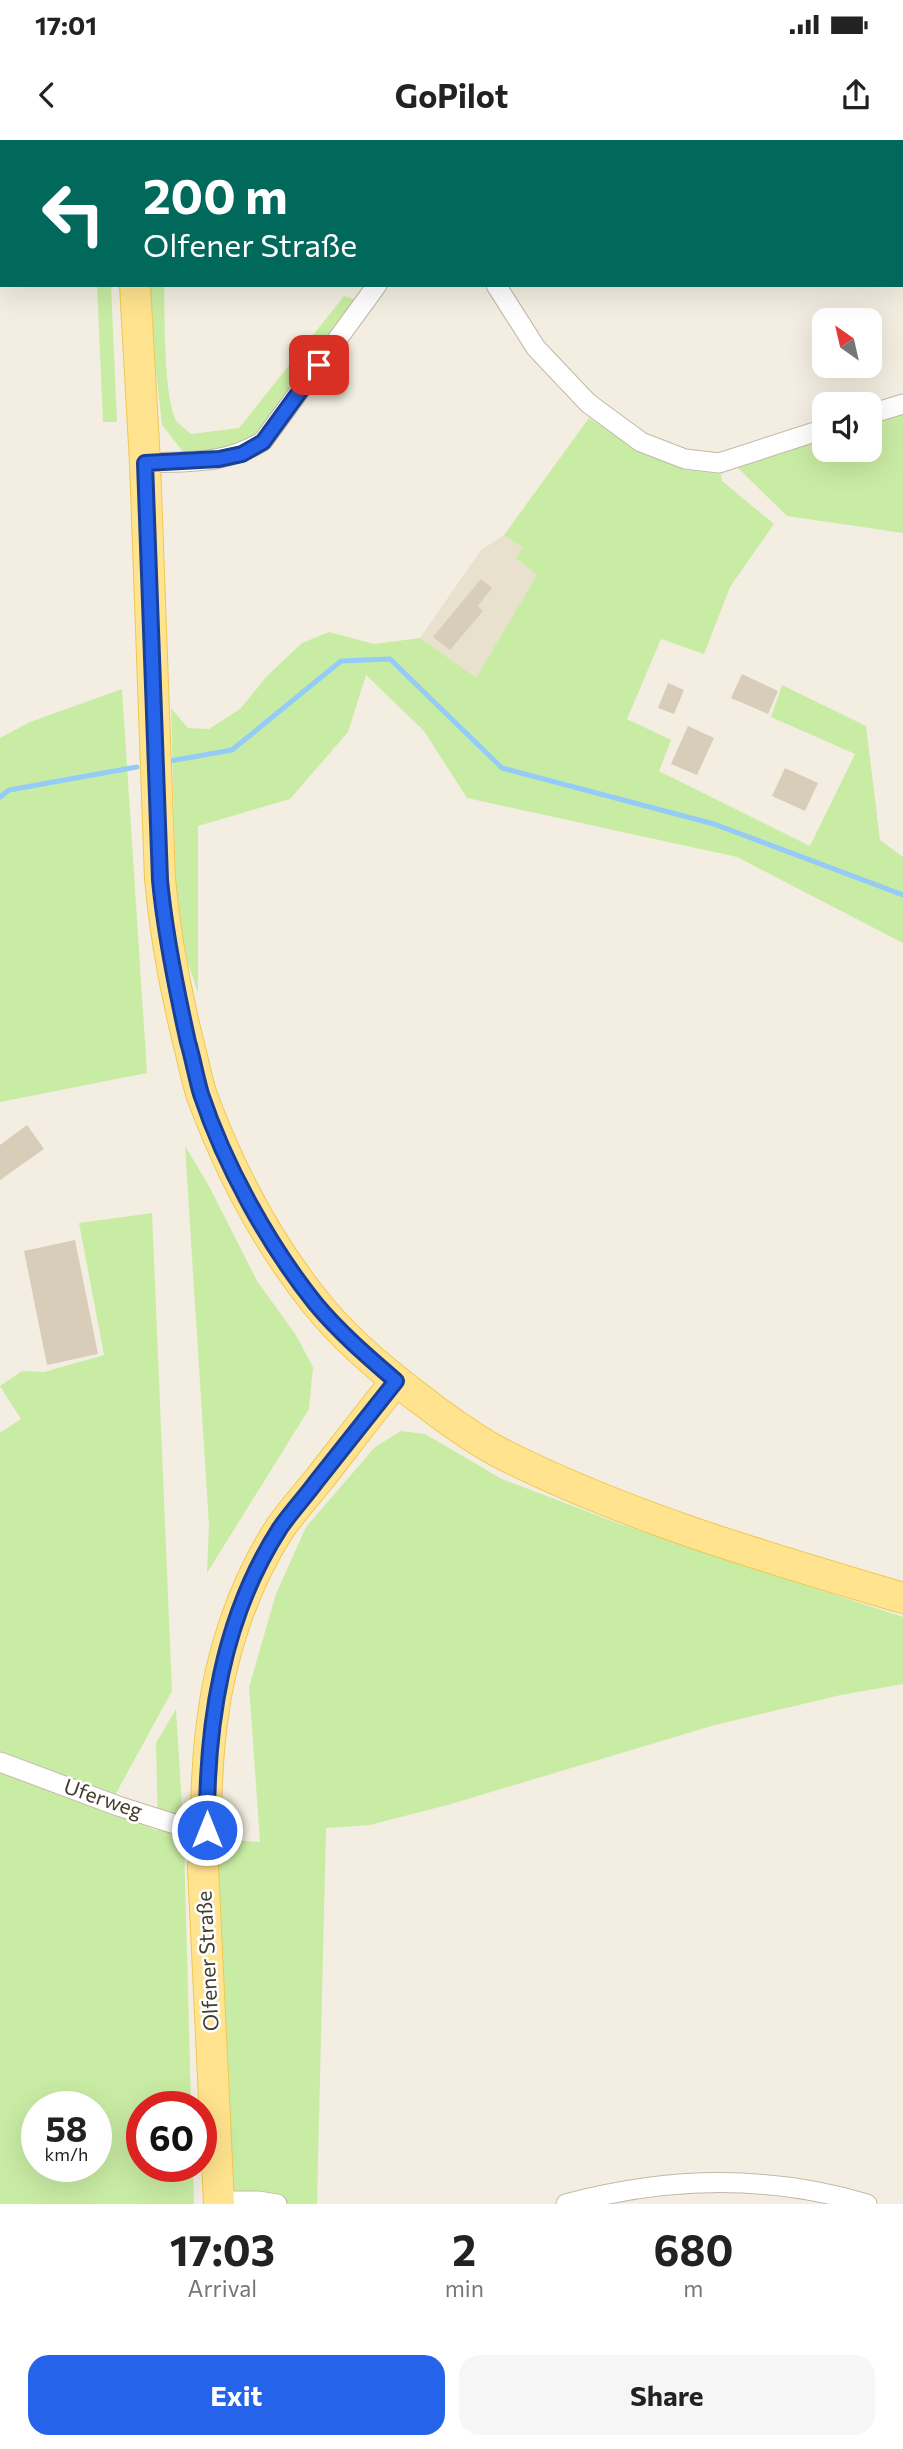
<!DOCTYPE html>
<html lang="en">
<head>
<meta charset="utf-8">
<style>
	:root { --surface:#fff; --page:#f6f6f6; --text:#222; --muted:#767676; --accent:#2563eb }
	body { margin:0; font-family:Commissioner,sans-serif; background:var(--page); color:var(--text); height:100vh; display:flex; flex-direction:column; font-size:26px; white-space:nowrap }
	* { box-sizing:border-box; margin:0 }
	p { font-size:23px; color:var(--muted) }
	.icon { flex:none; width:38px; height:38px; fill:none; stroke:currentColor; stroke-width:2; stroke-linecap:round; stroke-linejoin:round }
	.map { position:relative; height:2064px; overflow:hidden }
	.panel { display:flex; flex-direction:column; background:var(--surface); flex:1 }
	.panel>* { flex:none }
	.guide { position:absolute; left:0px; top:0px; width:903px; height:147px; box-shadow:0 7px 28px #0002; background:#00695c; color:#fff; overflow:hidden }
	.needle { width:46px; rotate:326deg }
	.buttons { position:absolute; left:812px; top:168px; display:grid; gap:14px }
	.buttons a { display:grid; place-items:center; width:70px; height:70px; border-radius:14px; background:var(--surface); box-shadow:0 7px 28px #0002; font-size:35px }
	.speed { position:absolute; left:21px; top:1951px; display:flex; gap:14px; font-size:35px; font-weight:700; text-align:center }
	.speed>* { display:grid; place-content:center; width:91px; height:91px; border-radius:50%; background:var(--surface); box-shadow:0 7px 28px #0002; line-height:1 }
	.speed small { font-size:18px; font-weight:400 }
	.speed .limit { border:10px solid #d22; background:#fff; color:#111 }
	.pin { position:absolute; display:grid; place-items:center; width:60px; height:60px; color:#fff; margin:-30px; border-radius:14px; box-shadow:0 4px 10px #0006 }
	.me { position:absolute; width:77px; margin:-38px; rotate:0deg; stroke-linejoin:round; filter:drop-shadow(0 0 5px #0008) }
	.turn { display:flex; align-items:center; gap:24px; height:147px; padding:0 28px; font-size:32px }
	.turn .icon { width:91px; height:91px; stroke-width:2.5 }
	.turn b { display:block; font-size:49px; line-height:60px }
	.eta { display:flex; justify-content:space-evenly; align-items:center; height:119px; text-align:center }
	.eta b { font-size:42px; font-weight:700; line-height:49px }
	.cta { display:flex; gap:14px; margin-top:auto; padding:14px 28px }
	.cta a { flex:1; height:80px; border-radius:21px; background:var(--accent); color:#fff; font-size:28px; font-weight:700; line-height:80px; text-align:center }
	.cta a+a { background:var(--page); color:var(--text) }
	.status { display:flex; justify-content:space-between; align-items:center; height:49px; padding:0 35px; background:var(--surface); direction:ltr }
	.status svg { height:19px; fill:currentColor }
	header { display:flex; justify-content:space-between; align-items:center; height:91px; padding:0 28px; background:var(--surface); font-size:32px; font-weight:700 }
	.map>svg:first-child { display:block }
	.residential { fill:#e7e1ce }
	.green { fill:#c9eca4; fill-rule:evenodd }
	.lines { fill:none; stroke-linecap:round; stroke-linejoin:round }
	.stream { stroke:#95cbf8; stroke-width:5 }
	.building { fill:#d8cdb8 }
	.minor-casing { stroke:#c1b9a6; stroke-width:21 }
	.primary-casing { stroke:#f0c752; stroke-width:32 }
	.minor { stroke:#fff; stroke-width:19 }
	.primary { stroke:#ffe38e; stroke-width:30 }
	.route-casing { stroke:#184099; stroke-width:18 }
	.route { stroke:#2563eb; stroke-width:12 }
	.labels { text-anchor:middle; stroke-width:5; stroke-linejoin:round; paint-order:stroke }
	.street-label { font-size:21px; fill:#443e31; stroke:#fff }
</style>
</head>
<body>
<div class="status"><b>17:01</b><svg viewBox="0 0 49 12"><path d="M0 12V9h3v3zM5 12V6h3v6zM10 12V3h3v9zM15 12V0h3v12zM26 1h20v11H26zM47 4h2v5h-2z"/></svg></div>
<header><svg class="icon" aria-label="back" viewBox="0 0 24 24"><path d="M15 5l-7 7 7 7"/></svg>GoPilot<svg class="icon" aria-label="share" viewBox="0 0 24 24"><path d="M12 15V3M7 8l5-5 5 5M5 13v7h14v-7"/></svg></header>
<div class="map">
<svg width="903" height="2064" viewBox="0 0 903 2064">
	<rect width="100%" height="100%" fill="#f3eee1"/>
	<path class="residential" d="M504 395 523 408 537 435 476 539 420 498 481 410Z"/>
	<g class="green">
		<path d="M91 0H470L469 2Z"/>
		<path d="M97 145H111L117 282H103Z"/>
		<path d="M150 145H164C165 173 163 263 178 283 182 287 187 290 191 294L239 288 344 156 359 161 260 294 221 310 184 313 162 285 151 186Z"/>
		<path d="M903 272V393L787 376 736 326 824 298V310H870V283Z"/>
		<path d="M589 278 639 311 686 330 721 334 722 341 774 384 730 447 704 514 661 499 627 579 671 600 659 631 810 706 855 614 771 577 782 545 866 586 880 700 903 717V803L737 717 467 658 424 591 366 535 348 592 290 659 198 686V853L177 790 171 568 188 588 209 589 240 569 267 536 302 503 329 492 374 504 420 498 476 538 537 435 516 418 523 408 504 395Z"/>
		<path d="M122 549 147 933 0 962V598L30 582Z"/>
		<path d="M185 1006 209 1046 257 1141 296 1195 313 1227 309 1269 207 1433 209 1385Z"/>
		<path d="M152 1073 172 1551 114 1657 0 1614V1293L21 1279 0 1246 22 1231 44 1232 104 1215 79 1083Z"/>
		<path d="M401 1291 425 1294 502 1339 620 1384 903 1477V1544L841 1555 715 1585 451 1664 370 1685 326 1688 317 2064H231L213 1698 260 1702 249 1547 276 1454 306 1387 375 1307Z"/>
		<path d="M176 1569 184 1699 191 1967H142V2026L193 2027 194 2064H0V1630L158 1691 156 1603ZM37 1967H96V2026H37Z"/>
	</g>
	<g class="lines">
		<g class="stream">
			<path d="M170 621 232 610 341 521 390 519 502 628 714 684 903 755"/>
			<path d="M0 657 9 650 137 627"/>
		</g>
	</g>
	<g class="building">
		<path d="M481 439 492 448 478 466 483 471 450 510 433 497Z"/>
		<path d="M742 534 778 551 768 574 731 558Z"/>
		<path d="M668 543 684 550 674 574 658 568Z"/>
		<path d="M688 586 714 598 697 635 671 624Z"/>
		<path d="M785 628 818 643 805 671 772 656Z"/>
		<path d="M27 985 44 1009 0 1040V1005Z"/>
		<path d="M75 1100 98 1214 47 1225 24 1111Z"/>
	</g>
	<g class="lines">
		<defs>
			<g id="minor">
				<path d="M484 2 485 0"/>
				<path d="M496 145 536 208 588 263 641 302 685 319 719 323 824 289"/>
				<path d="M870 274 903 264"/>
				<path d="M145 323C189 321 224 325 263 301L377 145"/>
				<path d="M0 1622 118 1666 206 1694"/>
				<path d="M219 2061H258L277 2064"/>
				<path d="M566 2064C666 2037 767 2034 867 2064"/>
			</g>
			<g id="primary">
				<path d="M128 0V2"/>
				<path d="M135 145 145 323 160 739C165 794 175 848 188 901 193 919 196 938 202 956 229 1029 267 1102 316 1163 346 1201 385 1233 424 1262 449 1281 476 1301 504 1315 630 1378 768 1418 903 1458"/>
				<path d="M219 2064 203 1727C207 1679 205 1631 212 1583 220 1515 243 1446 280 1388 292 1371 307 1354 320 1338 345 1306 370 1273 396 1241"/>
			</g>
		</defs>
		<use href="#minor" class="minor-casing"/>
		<use href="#primary" class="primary-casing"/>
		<use href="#minor" class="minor"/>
		<use href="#primary" class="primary"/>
	</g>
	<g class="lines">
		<defs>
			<path id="route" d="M207 1690C206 1585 222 1478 280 1388 291 1372 305 1357 316 1342 343 1308 369 1275 396 1241 368 1217 339 1192 315 1163 268 1104 225 1026 201 954 196 937 193 919 188 902 176 848 165 794 160 740L145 323 219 319 242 314 263 302 319 225"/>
		</defs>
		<use href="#route" class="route-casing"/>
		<use href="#route" class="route"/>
	</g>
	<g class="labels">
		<g class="street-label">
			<text transform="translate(103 1659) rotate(19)" y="7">Uferweg</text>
			<text transform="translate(208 1821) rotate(-93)" y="7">Olfener Straße</text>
		</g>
	</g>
</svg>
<div class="buttons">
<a><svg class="needle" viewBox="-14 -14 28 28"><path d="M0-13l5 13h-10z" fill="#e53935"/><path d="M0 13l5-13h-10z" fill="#767676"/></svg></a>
<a><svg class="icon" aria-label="sound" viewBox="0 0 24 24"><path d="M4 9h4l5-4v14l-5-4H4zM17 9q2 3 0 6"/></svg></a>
</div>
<div class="speed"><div>58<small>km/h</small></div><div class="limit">60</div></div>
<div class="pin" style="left:319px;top:225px;background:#d93025"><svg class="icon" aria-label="arrive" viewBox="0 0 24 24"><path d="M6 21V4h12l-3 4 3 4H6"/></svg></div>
<svg class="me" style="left:207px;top:1690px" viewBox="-20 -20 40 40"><circle r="17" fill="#2563eb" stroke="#fff" stroke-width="3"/><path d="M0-11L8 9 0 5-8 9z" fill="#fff"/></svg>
<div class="guide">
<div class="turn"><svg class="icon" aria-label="left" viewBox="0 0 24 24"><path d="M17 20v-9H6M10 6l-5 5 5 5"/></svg><div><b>200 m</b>Olfener Straße</div></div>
</div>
</div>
<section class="panel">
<div class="eta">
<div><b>17:03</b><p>Arrival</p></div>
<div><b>2</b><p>min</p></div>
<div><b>680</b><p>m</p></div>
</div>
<div class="cta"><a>Exit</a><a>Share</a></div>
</section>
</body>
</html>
